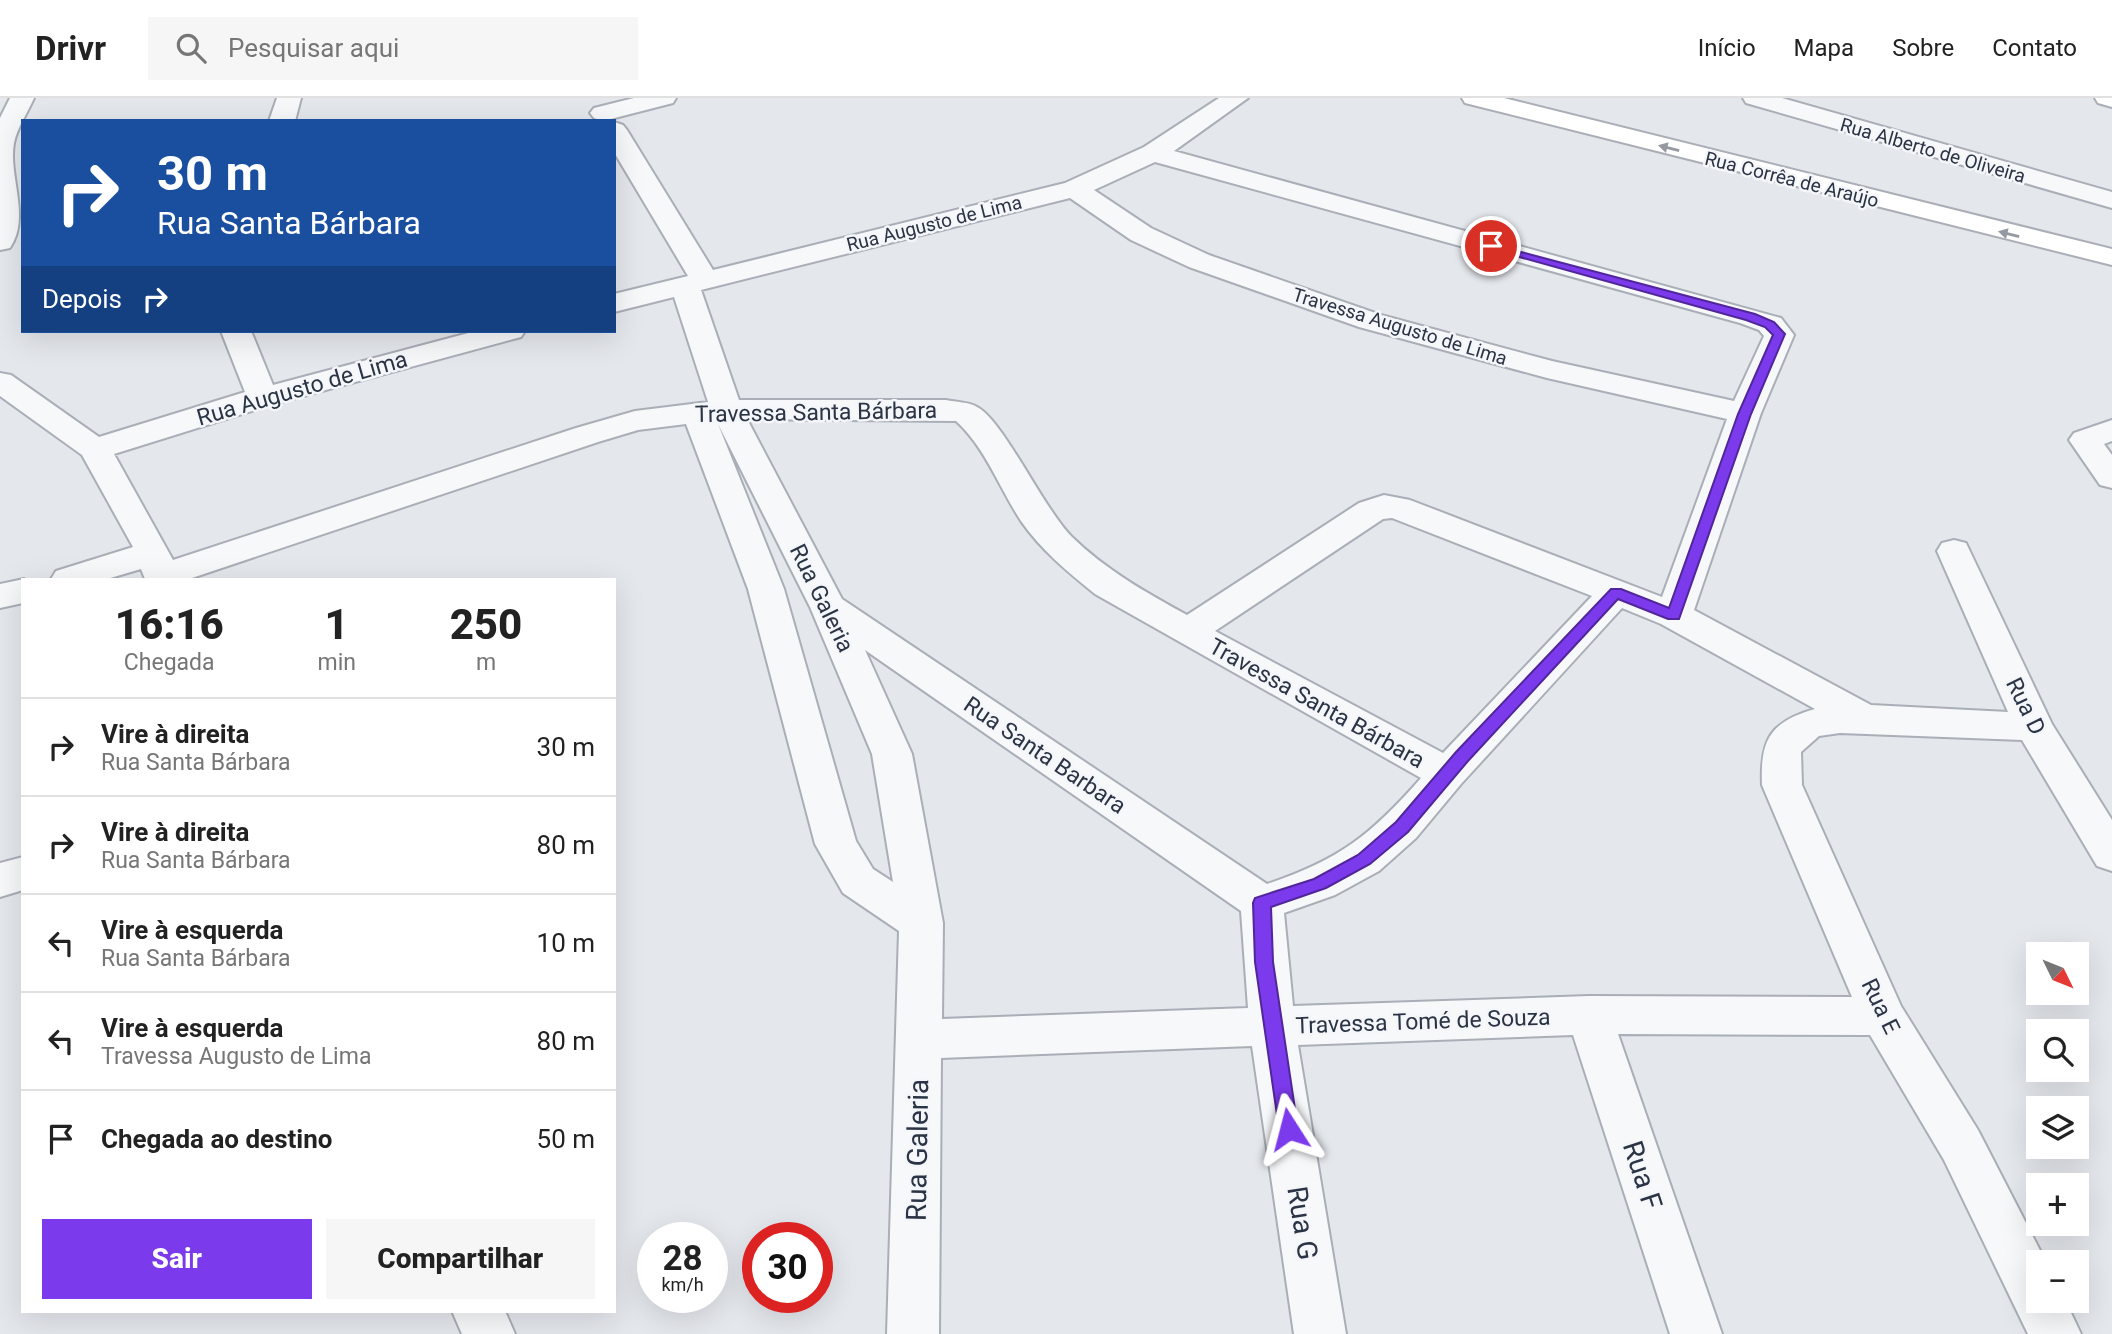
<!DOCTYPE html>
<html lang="pt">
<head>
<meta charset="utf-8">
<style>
	:root { --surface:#fff; --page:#f6f6f6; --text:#222; --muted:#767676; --line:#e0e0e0; --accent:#7c3aed }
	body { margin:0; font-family:Roboto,sans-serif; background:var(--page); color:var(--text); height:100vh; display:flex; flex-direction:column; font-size:26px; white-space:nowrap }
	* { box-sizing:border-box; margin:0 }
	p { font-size:23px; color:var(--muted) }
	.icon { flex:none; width:38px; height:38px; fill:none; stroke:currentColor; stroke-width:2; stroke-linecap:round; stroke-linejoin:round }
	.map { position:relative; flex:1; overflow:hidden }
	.side { position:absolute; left:21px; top:480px; width:595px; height:735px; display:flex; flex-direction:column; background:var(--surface); border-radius:0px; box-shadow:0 7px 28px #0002 }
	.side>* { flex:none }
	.hud { position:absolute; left:21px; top:21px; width:595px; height:214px; border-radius:0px; box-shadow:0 7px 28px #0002; background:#1a4fa0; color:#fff; overflow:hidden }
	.needle { width:46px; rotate:133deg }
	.buttons { position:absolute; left:2026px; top:844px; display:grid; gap:14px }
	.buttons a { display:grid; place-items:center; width:63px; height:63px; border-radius:0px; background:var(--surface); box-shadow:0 7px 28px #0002; font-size:35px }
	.speed { position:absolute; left:637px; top:1124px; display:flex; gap:14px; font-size:35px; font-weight:700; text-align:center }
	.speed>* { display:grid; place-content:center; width:91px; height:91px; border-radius:50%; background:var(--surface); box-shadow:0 7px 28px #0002; line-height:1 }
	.speed small { font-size:18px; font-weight:400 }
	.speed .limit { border:10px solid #d22; background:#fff; color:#111 }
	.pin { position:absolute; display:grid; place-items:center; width:60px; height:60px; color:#fff; margin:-30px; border:4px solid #fff; border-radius:50%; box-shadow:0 2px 7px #0007 }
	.me { position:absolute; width:77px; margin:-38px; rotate:351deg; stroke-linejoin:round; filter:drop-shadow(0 0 5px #0008) }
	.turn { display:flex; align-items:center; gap:24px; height:147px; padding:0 21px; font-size:32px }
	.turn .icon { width:91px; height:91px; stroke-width:2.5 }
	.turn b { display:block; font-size:49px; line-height:60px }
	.then { display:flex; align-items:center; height:66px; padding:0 21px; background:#0003; gap:14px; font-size:26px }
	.eta { display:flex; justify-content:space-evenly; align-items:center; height:119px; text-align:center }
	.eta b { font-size:42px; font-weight:800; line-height:49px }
	.action { display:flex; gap:14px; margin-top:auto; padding:14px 21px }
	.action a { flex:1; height:80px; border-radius:0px; background:var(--accent); color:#fff; font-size:28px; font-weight:800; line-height:80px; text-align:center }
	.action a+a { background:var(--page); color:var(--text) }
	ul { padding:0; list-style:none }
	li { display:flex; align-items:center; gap:21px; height:98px; padding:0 21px; border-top:2px solid var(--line) }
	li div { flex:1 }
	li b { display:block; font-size:26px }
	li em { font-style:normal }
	header { display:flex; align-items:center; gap:42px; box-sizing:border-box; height:98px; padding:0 35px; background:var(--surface); border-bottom:2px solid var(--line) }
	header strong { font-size:33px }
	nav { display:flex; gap:38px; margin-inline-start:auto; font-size:24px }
	.search { width:490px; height:63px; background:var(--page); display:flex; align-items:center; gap:18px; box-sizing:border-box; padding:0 24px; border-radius:0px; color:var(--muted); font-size:26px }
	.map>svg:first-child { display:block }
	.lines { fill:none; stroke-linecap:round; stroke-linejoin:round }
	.street-casing { stroke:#a9aeb7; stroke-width:4 }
	.secondary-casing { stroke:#a9aeb7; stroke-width:4 }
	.street { fill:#f7f8fa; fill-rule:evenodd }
	.secondary { fill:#fff; fill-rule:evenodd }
	.oneway { fill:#959aa2 }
	.route { fill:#7c3aed; stroke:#51269a; stroke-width:2 }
	.labels { text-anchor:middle; stroke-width:5; stroke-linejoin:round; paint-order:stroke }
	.far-street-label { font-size:19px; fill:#2b3445; stroke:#f4f6f9 }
	.street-label { font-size:23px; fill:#2b3445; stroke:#f4f6f9 }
	.near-street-label { font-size:28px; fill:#2b3445; stroke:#f4f6f9 }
</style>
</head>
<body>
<header>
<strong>Drivr</strong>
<div class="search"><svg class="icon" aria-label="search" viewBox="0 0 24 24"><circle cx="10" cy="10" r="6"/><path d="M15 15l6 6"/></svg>Pesquisar aqui</div>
<nav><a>Início</a><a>Mapa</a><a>Sobre</a><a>Contato</a></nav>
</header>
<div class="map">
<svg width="2112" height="1236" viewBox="0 0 2112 1236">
	<rect width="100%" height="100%" fill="#e4e7ec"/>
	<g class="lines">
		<defs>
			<g id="street">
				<path d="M10 0H34C28 14 17 30 14 45 8 78 31 119 10 150L0 152V20Z"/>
				<path d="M277 0H301L295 23H269Z"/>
				<path d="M634 0H676L673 5 603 23 594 20 590 15 594 10Z"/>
				<path d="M1219 0H1248L1174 53 1781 220 1794 237 1761 315 1694 512 1871 607 2008 614 1937 453 1942 445 1954 442 1966 445 2052 626 2112 722V773L2097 768 2022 642 1840 635 1819 638 1801 654 1802 687 1901 908 1978 1032 2046 1164H2039V1202H2065L2081 1236H2028L1944 1062 1870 937 1618 936 1722 1236H1670L1573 937 1298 947 1346 1236H1294L1252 948 941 960 939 1236H887L899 833 843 795 815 746 748 491 686 326 638 332 598 344 189 481H145L141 471 107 481H51L56 473 133 449 82 357 0 298V275L11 277 99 339 245 294 221 233H251L273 287 476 233H525L521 239 274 306 114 356 173 462 576 330 635 313 708 304 674 199 614 214V196L688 178 614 54V24L623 27 627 32 713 172 1065 85 1144 49ZM1155 64 1740 225 1759 232 1764 238 1734 303 1552 263 1381 217 1209 157 1151 130 1094 92ZM1070 100 1131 142 1189 169 1359 229 1547 280 1727 321 1662 499 1410 402 1384 397 1359 405 1187 517C1145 494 1106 472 1072 439 1043 410 1003 322 977 309 969 304 956 304 946 302H739L701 192ZM747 321 956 323C985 349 1000 391 1021 423 1041 452 1068 474 1095 496L1421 680C1371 737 1339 762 1267 786L842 501ZM718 326 810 509 872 656 893 784 873 771 856 743 784 491ZM1392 420 1592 498 1443 655 1215 533 1383 421ZM1622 510 1661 526 1815 611C1770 624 1760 641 1762 687L1852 899 1589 898 1293 908 1284 815 1335 797 1379 773 1416 740 1461 686ZM865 552 1241 813 1248 910 942 921 943 825 912 656Z"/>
				<path d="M1743 0H1782L2112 94V110L1746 5Z"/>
				<path d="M2112 322V343L2104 346 2112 357V390L2100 387 2069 342 2074 335Z"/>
				<path d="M24 481 23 505 0 510V486Z"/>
				<path d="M23 759V792L0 799V765Z"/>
				<path d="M452 1213H505L515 1236H462Z"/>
			</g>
			<g id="secondary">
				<path d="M1462 0H1504L2112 151V167L1465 5Z"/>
				<path d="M2095 0H2112V9L2098 5Z"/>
			</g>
		</defs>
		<use href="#street" class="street-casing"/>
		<use href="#secondary" class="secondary-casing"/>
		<use href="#street" class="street"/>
		<use href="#secondary" class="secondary"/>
	</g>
	<defs><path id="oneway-solid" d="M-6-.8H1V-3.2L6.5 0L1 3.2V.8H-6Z" transform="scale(1.75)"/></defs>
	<g class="oneway">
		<use href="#oneway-solid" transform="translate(1669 50) rotate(-166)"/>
		<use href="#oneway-solid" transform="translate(2009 136) rotate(-166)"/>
	</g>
	<path class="route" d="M1487 145 1755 216 1774 224 1785 236 1751 316 1679 521H1668L1618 501 1468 663 1408 734 1370 766 1326 790 1271 809 1273 864 1298 1031 1295 1037 1289 1040 1282 1037 1279 1031 1255 864 1253 805 1255 800 1314 781 1358 757 1396 724 1456 654 1611 491H1621L1669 510 1738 316 1773 237 1765 229 1746 222 1487 150Z"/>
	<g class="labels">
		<g class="far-street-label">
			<text transform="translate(1933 52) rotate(16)" y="7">Rua Alberto de Oliveira</text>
			<text transform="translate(1792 81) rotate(14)" y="7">Rua Corrêa de Araújo</text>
			<text transform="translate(934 125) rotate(-14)" y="7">Rua Augusto de Lima</text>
			<text transform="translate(1400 228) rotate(17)" y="7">Travessa Augusto de Lima</text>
		</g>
		<g class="street-label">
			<text transform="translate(302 290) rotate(-16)" y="8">Rua Augusto de Lima</text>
			<text transform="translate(816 314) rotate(-1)" y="8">Travessa Santa Bárbara</text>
			<text transform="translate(822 500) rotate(64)" y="8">Rua Galeria</text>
			<text transform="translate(1317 605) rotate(29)" y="8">Travessa Santa Bárbara</text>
			<text transform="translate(2026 608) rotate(64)" y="8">Rua D</text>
			<text transform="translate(1045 657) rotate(34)" y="8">Rua Santa Barbara</text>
			<text transform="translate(1881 908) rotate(64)" y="8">Rua E</text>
			<text transform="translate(1423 923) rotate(-2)" y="8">Travessa Tomé de Souza</text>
		</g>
		<g class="near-street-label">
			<text transform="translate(917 1052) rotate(-89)" y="10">Rua Galeria</text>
			<text transform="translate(1643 1077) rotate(72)" y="10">Rua F</text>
			<text transform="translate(1303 1125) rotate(81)" y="10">Rua G</text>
		</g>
	</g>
</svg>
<div class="buttons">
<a><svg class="needle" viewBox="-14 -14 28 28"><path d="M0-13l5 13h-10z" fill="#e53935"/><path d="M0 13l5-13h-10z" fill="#767676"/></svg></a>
<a><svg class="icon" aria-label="search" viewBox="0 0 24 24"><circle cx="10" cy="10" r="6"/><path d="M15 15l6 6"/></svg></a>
<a><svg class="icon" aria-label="layers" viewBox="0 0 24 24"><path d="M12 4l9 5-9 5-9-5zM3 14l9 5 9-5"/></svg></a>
<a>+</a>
<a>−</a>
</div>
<div class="speed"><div>28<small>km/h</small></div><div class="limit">30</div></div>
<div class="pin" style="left:1491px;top:148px;background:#d93025"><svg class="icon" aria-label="arrive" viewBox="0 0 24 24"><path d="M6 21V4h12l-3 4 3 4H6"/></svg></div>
<svg class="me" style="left:1289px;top:1031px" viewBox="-20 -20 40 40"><path d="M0-17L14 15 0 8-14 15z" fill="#7c3aed" stroke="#fff" stroke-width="4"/></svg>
<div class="hud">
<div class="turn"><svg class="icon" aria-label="right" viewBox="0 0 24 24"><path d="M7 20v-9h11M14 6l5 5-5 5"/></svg><div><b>30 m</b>Rua Santa Bárbara</div></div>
<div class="then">Depois<svg class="icon" aria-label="right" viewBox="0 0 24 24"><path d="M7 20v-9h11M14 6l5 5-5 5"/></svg></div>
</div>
<section class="side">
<div class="eta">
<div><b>16:16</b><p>Chegada</p></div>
<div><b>1</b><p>min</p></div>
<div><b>250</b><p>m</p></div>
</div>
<ul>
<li><svg class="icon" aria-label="right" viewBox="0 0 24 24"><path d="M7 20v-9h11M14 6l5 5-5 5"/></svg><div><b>Vire à direita</b><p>Rua Santa Bárbara</p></div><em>30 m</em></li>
<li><svg class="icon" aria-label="right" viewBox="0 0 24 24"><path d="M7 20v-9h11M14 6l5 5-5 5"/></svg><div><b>Vire à direita</b><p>Rua Santa Bárbara</p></div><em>80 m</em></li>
<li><svg class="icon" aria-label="left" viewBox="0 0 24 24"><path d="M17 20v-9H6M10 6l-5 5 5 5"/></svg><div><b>Vire à esquerda</b><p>Rua Santa Bárbara</p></div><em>10 m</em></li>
<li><svg class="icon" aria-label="left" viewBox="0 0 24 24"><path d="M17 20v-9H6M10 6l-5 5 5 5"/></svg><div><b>Vire à esquerda</b><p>Travessa Augusto de Lima</p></div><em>80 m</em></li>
<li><svg class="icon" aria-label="arrive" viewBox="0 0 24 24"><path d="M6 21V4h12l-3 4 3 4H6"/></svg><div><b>Chegada ao destino</b></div><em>50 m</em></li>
</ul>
<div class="action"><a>Sair</a><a>Compartilhar</a></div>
</section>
</div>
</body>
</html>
